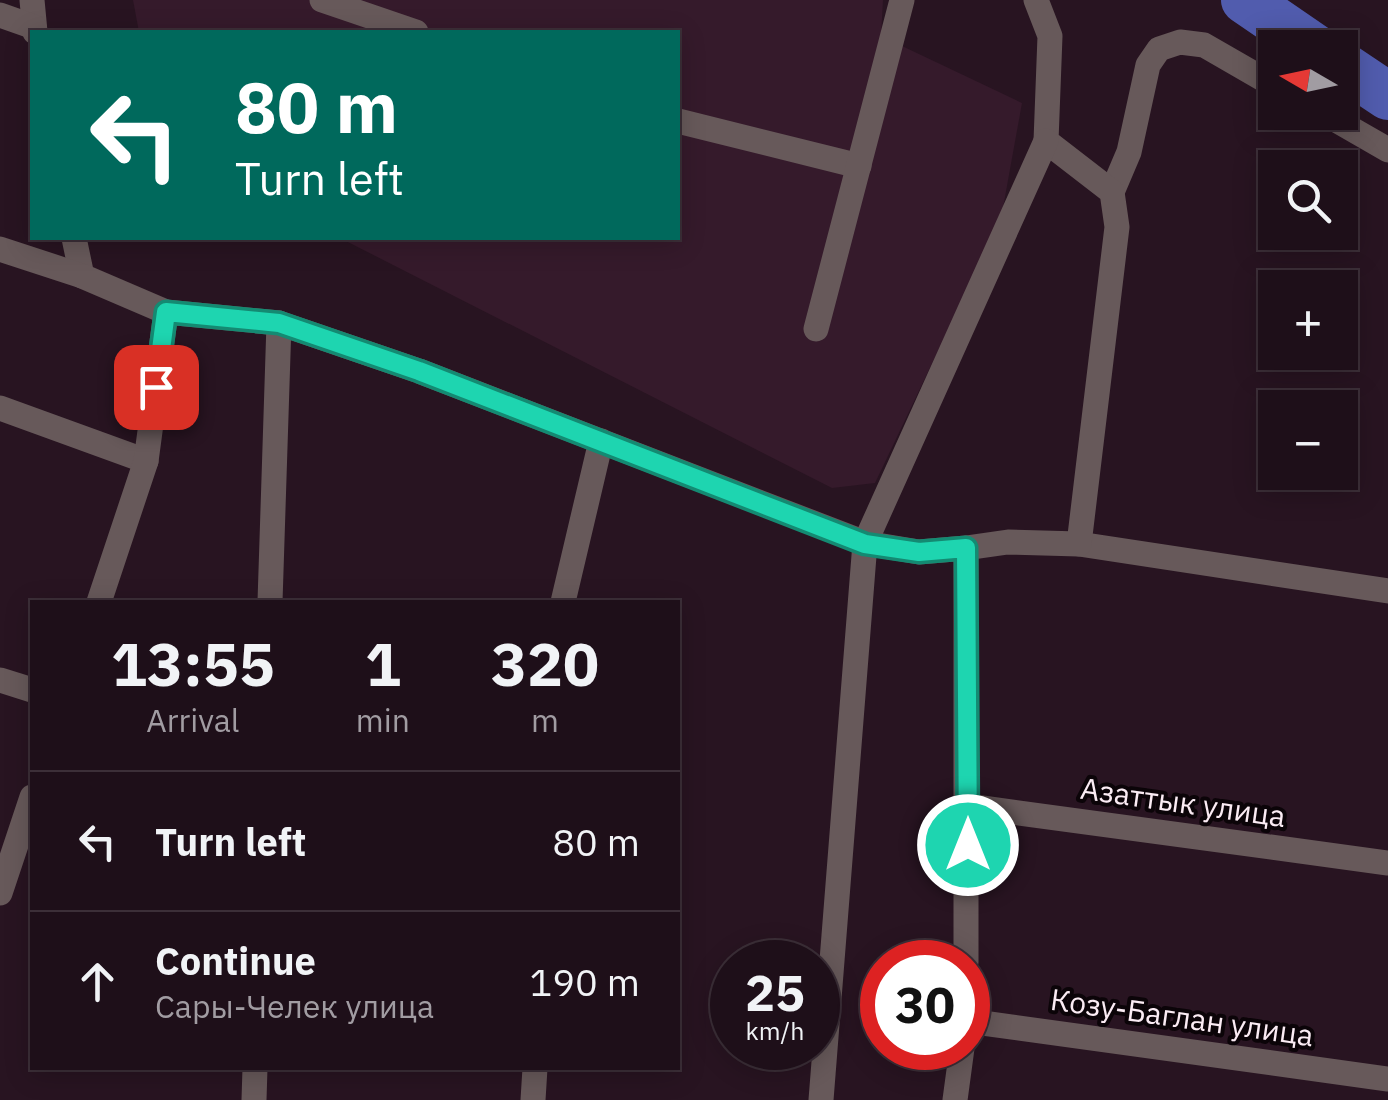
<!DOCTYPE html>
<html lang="en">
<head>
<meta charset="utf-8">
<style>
	:root { --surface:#1e0f19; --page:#261822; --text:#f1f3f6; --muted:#a19ca2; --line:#3c2f38 }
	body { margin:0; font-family:"IBM Plex Sans",sans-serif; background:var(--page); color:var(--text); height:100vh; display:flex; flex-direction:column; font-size:38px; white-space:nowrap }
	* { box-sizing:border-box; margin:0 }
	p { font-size:32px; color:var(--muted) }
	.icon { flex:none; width:55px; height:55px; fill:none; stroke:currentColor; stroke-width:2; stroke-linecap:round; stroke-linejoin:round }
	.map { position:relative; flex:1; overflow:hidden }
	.side { position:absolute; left:30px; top:600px; width:650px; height:470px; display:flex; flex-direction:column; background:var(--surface); border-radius:0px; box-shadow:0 5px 25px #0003,0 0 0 2px var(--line) }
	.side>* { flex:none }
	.banner { position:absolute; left:30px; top:30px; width:650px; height:210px; border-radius:0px; box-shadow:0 5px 25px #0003,0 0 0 2px var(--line); background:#00695c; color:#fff; overflow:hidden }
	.needle { width:65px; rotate:279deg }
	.tools { position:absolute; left:1258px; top:30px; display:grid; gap:20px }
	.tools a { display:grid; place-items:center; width:100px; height:100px; border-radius:0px; background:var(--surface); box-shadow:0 5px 25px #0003,0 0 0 2px var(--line); font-size:50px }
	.speed { position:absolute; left:710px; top:940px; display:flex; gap:20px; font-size:50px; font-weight:700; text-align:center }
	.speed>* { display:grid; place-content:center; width:130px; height:130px; border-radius:50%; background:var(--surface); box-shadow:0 5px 25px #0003,0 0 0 2px var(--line); line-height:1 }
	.speed small { font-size:25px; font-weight:400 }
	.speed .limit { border:15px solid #d22; background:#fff; color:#111 }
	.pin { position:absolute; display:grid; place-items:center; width:85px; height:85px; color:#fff; margin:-42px; border-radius:20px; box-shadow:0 5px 15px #0006 }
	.me { position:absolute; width:110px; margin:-55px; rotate:0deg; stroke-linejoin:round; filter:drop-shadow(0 0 8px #0008) }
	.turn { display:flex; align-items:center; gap:35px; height:210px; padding:0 40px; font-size:45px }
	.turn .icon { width:130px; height:130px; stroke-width:2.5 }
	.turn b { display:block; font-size:70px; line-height:85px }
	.eta { display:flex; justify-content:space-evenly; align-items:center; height:170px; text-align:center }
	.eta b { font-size:60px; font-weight:700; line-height:70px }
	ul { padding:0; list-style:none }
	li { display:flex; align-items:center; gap:30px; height:140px; padding:0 40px; border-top:2px solid var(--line) }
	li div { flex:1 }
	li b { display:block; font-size:38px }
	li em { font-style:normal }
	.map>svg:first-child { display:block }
	.built { fill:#351a2b }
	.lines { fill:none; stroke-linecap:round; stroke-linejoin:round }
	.river { stroke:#515cae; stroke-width:48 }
	.minor { stroke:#67595a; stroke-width:25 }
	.route-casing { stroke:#148a72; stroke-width:25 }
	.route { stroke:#1ed5b0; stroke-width:18 }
	.labels { text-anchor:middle; stroke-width:8; stroke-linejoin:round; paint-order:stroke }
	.street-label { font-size:30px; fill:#fbecf4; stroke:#0b0408 }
</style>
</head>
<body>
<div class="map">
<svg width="1388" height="1100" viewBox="0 0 1388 1100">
	<rect width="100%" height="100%" fill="#281421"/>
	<path class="built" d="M133 0H883L881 36 1022 103 1001 219 875 483 832 488 340 238H678V32H139Z"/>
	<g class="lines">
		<g class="river">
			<path d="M1245 0 1315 48"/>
			<path d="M1340 64 1388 96"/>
		</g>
		<g class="minor">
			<path d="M32 0 35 32"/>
			<path d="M322 0 416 32"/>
			<path d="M0 15 34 27"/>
			<path d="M1322 112 1388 150"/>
			<path d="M678 121 859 166"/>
			<path d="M1112 192 1129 152 1148 65 1159 49 1180 42 1204 45 1275 86"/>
			<path d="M74 238 82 276"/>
			<path d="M0 249 82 276 166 312"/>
			<path d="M816 329 902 0"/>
			<path d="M0 408 146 461"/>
			<path d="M1079 544 1388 591"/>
			<path d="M99 602 146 461 166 312 279 323 419 371 865 543 919 552 966 548"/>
			<path d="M270 602 279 323"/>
			<path d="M563 602 601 441"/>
			<path d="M0 680 32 690"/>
			<path d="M968 806 1388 863"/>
			<path d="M0 893 32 797"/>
			<path d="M966 962V548L1008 542 1079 544 1117 227 1112 192 1046 141 1050 36 1036 0"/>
			<path d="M968 1021 1388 1079"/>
			<path d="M254 1100 255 1068"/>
			<path d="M533 1100 535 1068"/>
			<path d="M821 1100 865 543 1046 141"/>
			<path d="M955 1100 962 1048"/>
		</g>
	</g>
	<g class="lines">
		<defs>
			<path id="route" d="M156 387 166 312 279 323 419 371 865 544 919 552 966 548 968 845"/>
		</defs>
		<use href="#route" class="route-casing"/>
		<use href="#route" class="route"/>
	</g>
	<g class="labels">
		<g class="street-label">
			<text transform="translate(1183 803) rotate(8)" y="10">Азаттык улица</text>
			<text transform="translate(1182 1018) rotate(8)" y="10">Козу-Баглан улица</text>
		</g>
	</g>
</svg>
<div class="tools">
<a><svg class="needle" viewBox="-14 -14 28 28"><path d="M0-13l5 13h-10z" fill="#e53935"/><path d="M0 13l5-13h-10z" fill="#a19ca2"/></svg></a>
<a><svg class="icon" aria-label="search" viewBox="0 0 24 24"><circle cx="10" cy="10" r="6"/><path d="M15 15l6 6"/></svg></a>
<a>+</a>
<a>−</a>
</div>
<div class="speed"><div>25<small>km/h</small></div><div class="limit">30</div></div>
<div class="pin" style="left:156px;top:387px;background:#d93025"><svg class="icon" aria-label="arrive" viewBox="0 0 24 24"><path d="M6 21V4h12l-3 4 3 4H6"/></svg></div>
<svg class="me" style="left:968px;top:845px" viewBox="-20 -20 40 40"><circle r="17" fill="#1ed5b0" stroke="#fff" stroke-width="3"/><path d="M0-11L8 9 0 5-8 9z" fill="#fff"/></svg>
<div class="banner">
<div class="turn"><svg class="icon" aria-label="left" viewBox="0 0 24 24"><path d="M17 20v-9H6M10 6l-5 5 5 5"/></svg><div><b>80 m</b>Turn left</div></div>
</div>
<section class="side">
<div class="eta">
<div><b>13:55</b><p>Arrival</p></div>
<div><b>1</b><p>min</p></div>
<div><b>320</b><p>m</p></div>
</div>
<ul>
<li><svg class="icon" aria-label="left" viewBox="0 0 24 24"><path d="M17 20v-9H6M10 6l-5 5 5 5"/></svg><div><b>Turn left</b></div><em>80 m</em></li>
<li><svg class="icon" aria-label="ahead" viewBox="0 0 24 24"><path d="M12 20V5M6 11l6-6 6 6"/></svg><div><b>Continue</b><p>Сары-Челек улица</p></div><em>190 m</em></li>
</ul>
</section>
</div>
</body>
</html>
